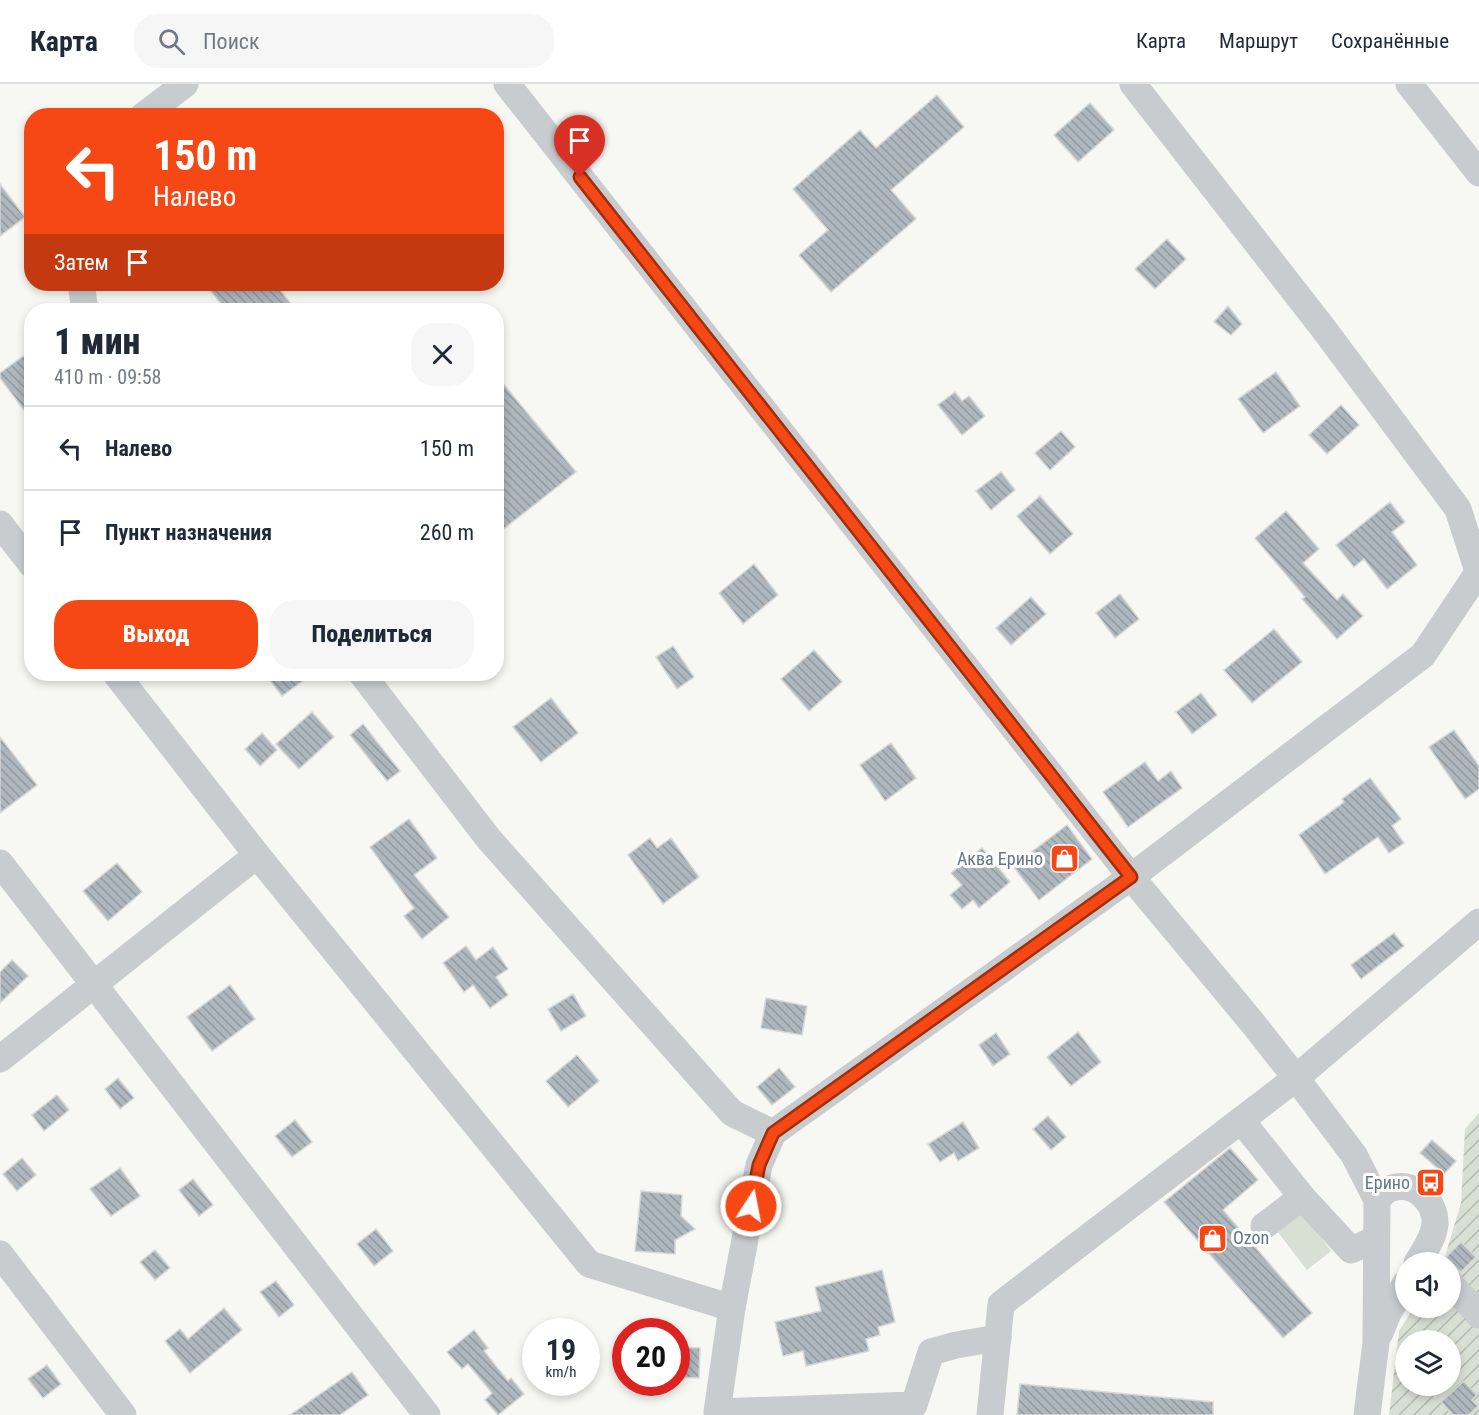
<!DOCTYPE html>
<html lang="ru">
<head>
<meta charset="utf-8">
<style>
	:root { --surface:#fff; --page:#f6f6f7; --text:#1f2937; --muted:#747a83; --line:#e0e1e3; --accent:#f64814 }
	body { margin:0; font-family:"Roboto Condensed",sans-serif; background:var(--page); color:var(--text); height:100vh; display:flex; flex-direction:column; font-size:22px; white-space:nowrap }
	* { box-sizing:border-box; margin:0 }
	p { font-size:20px; color:var(--muted) }
	.icon { flex:none; width:33px; height:33px; fill:none; stroke:currentColor; stroke-width:2; stroke-linecap:round; stroke-linejoin:round }
	.map { position:relative; flex:1; overflow:hidden }
	.details { position:absolute; left:24px; top:219px; width:480px; height:378px; display:flex; flex-direction:column; background:var(--surface); border-radius:24px; box-shadow:0 3px 9px #0003 }
	.details>* { flex:none }
	.hud { position:absolute; left:24px; top:24px; width:480px; height:183px; border-radius:24px; box-shadow:0 3px 9px #0003; background:#f64814; color:#fff; overflow:hidden }
	.controls { position:absolute; left:1395px; top:1168px; display:grid; gap:12px }
	.controls a { display:grid; place-items:center; width:66px; height:66px; border-radius:50%; background:var(--surface); box-shadow:0 3px 9px #0003; font-size:30px }
	.speed { position:absolute; left:522px; top:1234px; display:flex; gap:12px; font-size:30px; font-weight:700; text-align:center }
	.speed>* { display:grid; place-content:center; width:78px; height:78px; border-radius:50%; background:var(--surface); box-shadow:0 3px 9px #0003; line-height:1 }
	.speed small { font-size:15px; font-weight:400 }
	.speed .limit { border:9px solid #d22; background:#fff; color:#111 }
	.pin { position:absolute; display:grid; place-items:center; width:51px; height:51px; color:#fff; margin:-62px -26px; border-radius:50% 50% 50% 0; rotate:-45deg; box-shadow:0 0 6px #0007 }
	.pin .icon { rotate:45deg }
	.me { position:absolute; width:66px; margin:-33px; rotate:11deg; stroke-linejoin:round; filter:drop-shadow(0 0 4px #0008) }
	.turn { display:flex; align-items:center; gap:21px; height:126px; padding:0 30px; font-size:27px }
	.turn .icon { width:78px; height:78px; stroke-width:2.5 }
	.turn b { display:block; font-size:42px; line-height:51px }
	.then { display:flex; align-items:center; height:57px; padding:0 30px; background:#0003; gap:12px; font-size:22px }
	.round { display:grid; place-items:center; flex:none; width:63px; height:63px; border-radius:24px; background:var(--page) }
	.headline { display:flex; align-items:center; justify-content:space-between; height:102px; padding:0 30px }
	h1 { font-size:36px; font-weight:800; line-height:45px }
	.cta { display:flex; gap:12px; margin-top:auto; padding:12px 30px }
	.cta a { flex:1; height:69px; border-radius:24px; background:var(--accent); color:#fff; font-size:24px; font-weight:800; line-height:69px; text-align:center }
	.cta a+a { background:var(--page); color:var(--text) }
	ul { padding:0; list-style:none }
	li { display:flex; align-items:center; gap:18px; height:84px; padding:0 30px; border-top:2px solid var(--line) }
	li div { flex:1 }
	li b { display:block; font-size:22px }
	li em { font-style:normal }
	header { display:flex; align-items:center; gap:36px; box-sizing:border-box; height:84px; padding:0 30px; background:var(--surface); border-bottom:2px solid var(--line) }
	header strong { font-size:28px }
	nav { display:flex; gap:33px; margin-inline-start:auto; font-size:21px }
	.search { width:420px; height:54px; background:var(--page); display:flex; align-items:center; gap:15px; box-sizing:border-box; padding:0 21px; border-radius:24px; color:var(--muted); font-size:22px }
	.map>svg:first-child { display:block }
	.grass { fill:#d8dfd3 }
	.garden { fill:url(#garden-furrows); fill-rule:evenodd }
	.building { fill:url(#building-back-hatch); stroke:#d8d8d6; stroke-width:1.5 }
	.lines { fill:none; stroke-linecap:round; stroke-linejoin:round }
	.minor { stroke:#c8cccf; stroke-width:27 }
	.route-casing { stroke:#a02f0d; stroke-width:15 }
	.route { stroke:#f64814; stroke-width:10 }
	.labels { text-anchor:middle; stroke-width:6; stroke-linejoin:round; paint-order:stroke }
	.poi-label { font-size:18px; fill:#627787; stroke:#fff; text-anchor:end }
</style>
</head>
<body>
<header>
<strong>Карта</strong>
<div class="search"><svg class="icon" aria-label="search" viewBox="0 0 24 24"><circle cx="10" cy="10" r="6"/><path d="M15 15l6 6"/></svg>Поиск</div>
<nav><a>Карта</a><a>Маршрут</a><a>Сохранённые</a></nav>
</header>
<div class="map">
<svg width="1479" height="1331" viewBox="0 0 1479 1331">
	<defs>
		<pattern id="garden-furrows" width="10" height="10" patternUnits="userSpaceOnUse" patternTransform="scale(1.5)"><rect width="10" height="10" fill="#d8dfd3"/><path d="M-1 1l2-2M0 10L10 0M9 11l2-2" fill="none" stroke="#b3bab1"/></pattern>
		<pattern id="building-back-hatch" width="6" height="6" patternUnits="userSpaceOnUse" patternTransform="scale(1.5)"><rect width="6" height="6" fill="#aeb7bd"/><path d="M-1 5l2 2M0 0l6 6M5-1l2 2" fill="none" stroke="#919a9f"/></pattern>
	</defs>
	<rect width="100%" height="100%" fill="#f7f7f3"/>
	<path class="grass" d="M1299 1124 1331 1167 1307 1186 1274 1143Z"/>
	<path class="garden" d="M1479 1029V1331H1389L1399 1247 1414 1224H1450V1179H1443L1461 1119 1465 1045ZM1406 1257H1450V1302H1406Z"/>
	<g class="building">
		<path d="M937 11 964 43 891 106 916 135 831 208 799 171 828 146 793 105 860 46 876 64Z"/>
		<path d="M1090 19 1114 46 1078 78 1054 51Z"/>
		<path d="M0 100 25 133 0 152Z"/>
		<path d="M1167 155 1186 175 1155 205 1135 185Z"/>
		<path d="M205 200H275L296 226H226Z"/>
		<path d="M1228 222 1242 240 1231 251 1214 238Z"/>
		<path d="M32 266V337L0 294V289Z"/>
		<path d="M1276 288 1300 322 1263 349 1238 315Z"/>
		<path d="M496 291 576 388 496 451Z"/>
		<path d="M955 308 962 317 969 312 985 332 962 351 938 321Z"/>
		<path d="M1341 321 1359 341 1327 370 1309 351Z"/>
		<path d="M1061 347 1075 363 1050 386 1035 369Z"/>
		<path d="M1001 388 1015 406 991 426 976 407Z"/>
		<path d="M1040 412 1073 450 1050 470 1017 432Z"/>
		<path d="M1390 418 1405 438 1392 448 1417 481 1387 505 1364 475 1354 483 1336 461Z"/>
		<path d="M1286 427 1319 465 1303 479 1337 516 1343 510 1363 532 1337 555 1302 515 1305 513 1255 454Z"/>
		<path d="M754 480 778 511 743 540 719 509Z"/>
		<path d="M1120 510 1139 535 1115 554 1096 529Z"/>
		<path d="M1031 513 1046 530 1011 561 996 544Z"/>
		<path d="M1274 545 1302 578 1252 619 1224 586Z"/>
		<path d="M673 562 694 593 677 605 656 573Z"/>
		<path d="M814 566 842 598 809 627 781 595Z"/>
		<path d="M265 590H312L282 612Z"/>
		<path d="M1201 609 1217 631 1192 650 1176 628Z"/>
		<path d="M551 614 578 649 541 678 513 643Z"/>
		<path d="M312 628 334 653 299 685 276 660Z"/>
		<path d="M363 640 400 687 387 697 350 651Z"/>
		<path d="M1454 646 1479 682V705L1465 715 1429 663Z"/>
		<path d="M262 649 277 666 260 682 245 665Z"/>
		<path d="M0 653 37 701 0 729Z"/>
		<path d="M891 659 916 694 885 717 860 681Z"/>
		<path d="M1145 678 1158 697 1171 687 1182 704 1128 743 1103 708Z"/>
		<path d="M1370 694 1401 735 1392 742 1404 759 1389 769 1378 753 1325 790 1299 751 1344 718 1342 715Z"/>
		<path d="M409 735 437 774 414 791 449 833 422 855 404 832 414 824 370 763Z"/>
		<path d="M1067 741 1092 775 1039 816 1013 782Z"/>
		<path d="M650 754 657 764 671 754 699 793 663 820 628 771Z"/>
		<path d="M982 764 1010 798 979 824 973 816 962 825 950 811 962 801 951 789Z"/>
		<path d="M117 779 142 808 108 837 83 807Z"/>
		<path d="M1394 849 1404 862 1361 895 1351 881Z"/>
		<path d="M466 862 476 876 493 863 508 885 496 893 508 911 490 924 473 901 464 908 443 879Z"/>
		<path d="M12 876 28 892 0 919V888Z"/>
		<path d="M230 901 255 935 212 967 187 933Z"/>
		<path d="M573 910 586 932 561 947 548 925Z"/>
		<path d="M766 914 807 922 802 951 761 944Z"/>
		<path d="M1078 948 1101 978 1071 1002 1047 973Z"/>
		<path d="M996 949 1010 970 993 982 979 961Z"/>
		<path d="M577 971 599 997 568 1023 546 997Z"/>
		<path d="M779 984 795 1003 772 1021 757 1003Z"/>
		<path d="M118 994 134 1014 120 1025 105 1005Z"/>
		<path d="M57 1011 69 1026 44 1047 32 1031Z"/>
		<path d="M1048 1032 1066 1053 1051 1066 1033 1045Z"/>
		<path d="M295 1036 312 1058 292 1073 275 1052Z"/>
		<path d="M963 1038 979 1064 958 1077 954 1069 940 1078 928 1060Z"/>
		<path d="M1432 1056 1456 1077 1444 1090 1420 1069Z"/>
		<path d="M1230 1064 1258 1096 1223 1126 1312 1229 1283 1254 1164 1118Z"/>
		<path d="M22 1074 36 1091 17 1107 3 1090Z"/>
		<path d="M120 1084 140 1112 111 1132 90 1105Z"/>
		<path d="M193 1095 213 1121 199 1132 179 1106Z"/>
		<path d="M641 1107 682 1111 681 1132 695 1145 675 1156V1170L635 1167Z"/>
		<path d="M376 1145 393 1167 374 1182 357 1160Z"/>
		<path d="M1461 1158 1476 1173 1461 1188 1445 1174Z"/>
		<path d="M155 1166 170 1184 155 1196 140 1178Z"/>
		<path d="M882 1186 895 1238 878 1243 880 1251 866 1255 869 1267 806 1282 803 1267 783 1272 775 1238 821 1227 815 1203Z"/>
		<path d="M276 1197 294 1221 279 1233 260 1208Z"/>
		<path d="M224 1224 242 1246 190 1289 165 1257 180 1245 188 1255Z"/>
		<path d="M474 1246 488 1264 484 1267 508 1297 511 1294 524 1310 498 1331 485 1316 492 1309 468 1280 462 1285 447 1268Z"/>
		<path d="M676 1263 700 1264 699 1294 676 1293Z"/>
		<path d="M47 1281 61 1300 43 1314 28 1295Z"/>
		<path d="M352 1288 368 1311 340 1331H290Z"/>
		<path d="M1464 1297 1477 1311 1472 1316 1478 1322 1469 1331H1453L1441 1318Z"/>
		<path d="M1020 1300 1213 1318V1331H1017Z"/>
	</g>
	<g class="lines">
		<g class="minor">
			<path d="M507 0 1131 793 1251 937 1296 994 1354 1071 1376 1114"/>
			<path d="M1133 0 1323 244 1458 425 1478 487"/>
			<path d="M1409 0 1479 89"/>
			<path d="M143 32 185 0"/>
			<path d="M81 200 85 226"/>
			<path d="M0 440 32 481"/>
			<path d="M116 590 257 771 589 1180 732 1224"/>
			<path d="M362 590 488 754 732 1029 773 1049"/>
			<path d="M0 779 427 1331"/>
			<path d="M0 975 257 771"/>
			<path d="M1241 1036 1302 1113"/>
			<path d="M1264 1142 1302 1113 1351 1166 1376 1155"/>
			<path d="M0 1170 123 1331"/>
			<path d="M1450 1199 1479 1231"/>
			<path d="M1380 1249 1388 1229 1406 1199"/>
			<path d="M998 1254 956 1261 931 1268 914 1321 717 1328 732 1224 759 1081 773 1049 1131 793 1423 571 1479 487"/>
			<path d="M990 1331 1001 1220 1296 994 1479 838"/>
			<path d="M1367 1331 1376 1259 1377 1116C1381 1111 1385 1106 1392 1104 1415 1097 1436 1118 1435 1140 1434 1154 1424 1167 1417 1179"/>
		</g>
	</g>
	<g class="lines">
		<defs>
			<path id="route" d="M580 93 1131 793 773 1049 759 1081 751 1122"/>
		</defs>
		<use href="#route" class="route-casing"/>
		<use href="#route" class="route"/>
	</g>
	<defs>
		<symbol id="shop-square" viewBox="-11 -11 22 22"><rect x="-9" y="-9" width="18" height="18" rx="4" fill="#f64814" stroke="#fff"/><path d="M-5-2.5h2.3a2.7 3.5 0 0 1 5.4 0H5L5.5 6h-11ZM-1.5-2.5h3a1.5 2.3 0 0 0-3 0Z" fill="#fff"/></symbol>
		<symbol id="bus-square" viewBox="-11 -11 22 22"><rect x="-9" y="-9" width="18" height="18" rx="4" fill="#f64814" stroke="#fff"/><path d="M-5-6H5V4H4V6H2V4H-2V6H-4V4H-5ZM-3.5-4V0h7V-4ZM-3.5 1.2v1.5H-2V1.2ZM2 1.2v1.5H3.5V1.2Z" fill="#fff"/></symbol>
	</defs>
	<g fill-rule="evenodd">
		<use href="#shop-square" x="1048" y="758" width="33" height="33"/>
		<use href="#bus-square" x="1414" y="1082" width="33" height="33"/>
		<use href="#shop-square" x="1196" y="1138" width="33" height="33"/>
	</g>
	<g class="labels">
		<g class="poi-label">
			<text x="1043" y="781">Аква Ерино</text>
			<text x="1410" y="1105">Ерино</text>
			<text x="1233" y="1160" text-anchor="start">Ozon</text>
		</g>
	</g>
</svg>
<div class="controls">
<a><svg class="icon" aria-label="sound" viewBox="0 0 24 24"><path d="M4 9h4l5-4v14l-5-4H4zM17 9q2 3 0 6"/></svg></a>
<a><svg class="icon" aria-label="layers" viewBox="0 0 24 24"><path d="M12 4l9 5-9 5-9-5zM3 14l9 5 9-5"/></svg></a>
</div>
<div class="speed"><div>19<small>km/h</small></div><div class="limit">20</div></div>
<div class="pin" style="left:580px;top:93px;background:#d93025"><svg class="icon" aria-label="arrive" viewBox="0 0 24 24"><path d="M6 21V4h12l-3 4 3 4H6"/></svg></div>
<svg class="me" style="left:751px;top:1122px" viewBox="-20 -20 40 40"><circle r="17" fill="#f64814" stroke="#fff" stroke-width="3"/><path d="M0-11L8 9 0 5-8 9z" fill="#fff"/></svg>
<div class="hud">
<div class="turn"><svg class="icon" aria-label="left" viewBox="0 0 24 24"><path d="M17 20v-9H6M10 6l-5 5 5 5"/></svg><div><b>150 m</b>Налево</div></div>
<div class="then">Затем<svg class="icon" aria-label="arrive" viewBox="0 0 24 24"><path d="M6 21V4h12l-3 4 3 4H6"/></svg></div>
</div>
<section class="details">
<div class="headline"><div><h1>1 мин</h1><p>410 m · 09:58</p></div><a class="round"><svg class="icon" aria-label="close" viewBox="0 0 24 24"><path d="M6 6l12 12M18 6L6 18"/></svg></a></div>
<ul>
<li><svg class="icon" aria-label="left" viewBox="0 0 24 24"><path d="M17 20v-9H6M10 6l-5 5 5 5"/></svg><div><b>Налево</b></div><em>150 m</em></li>
<li><svg class="icon" aria-label="arrive" viewBox="0 0 24 24"><path d="M6 21V4h12l-3 4 3 4H6"/></svg><div><b>Пункт назначения</b></div><em>260 m</em></li>
</ul>
<div class="cta"><a>Выход</a><a>Поделиться</a></div>
</section>
</div>
</body>
</html>
